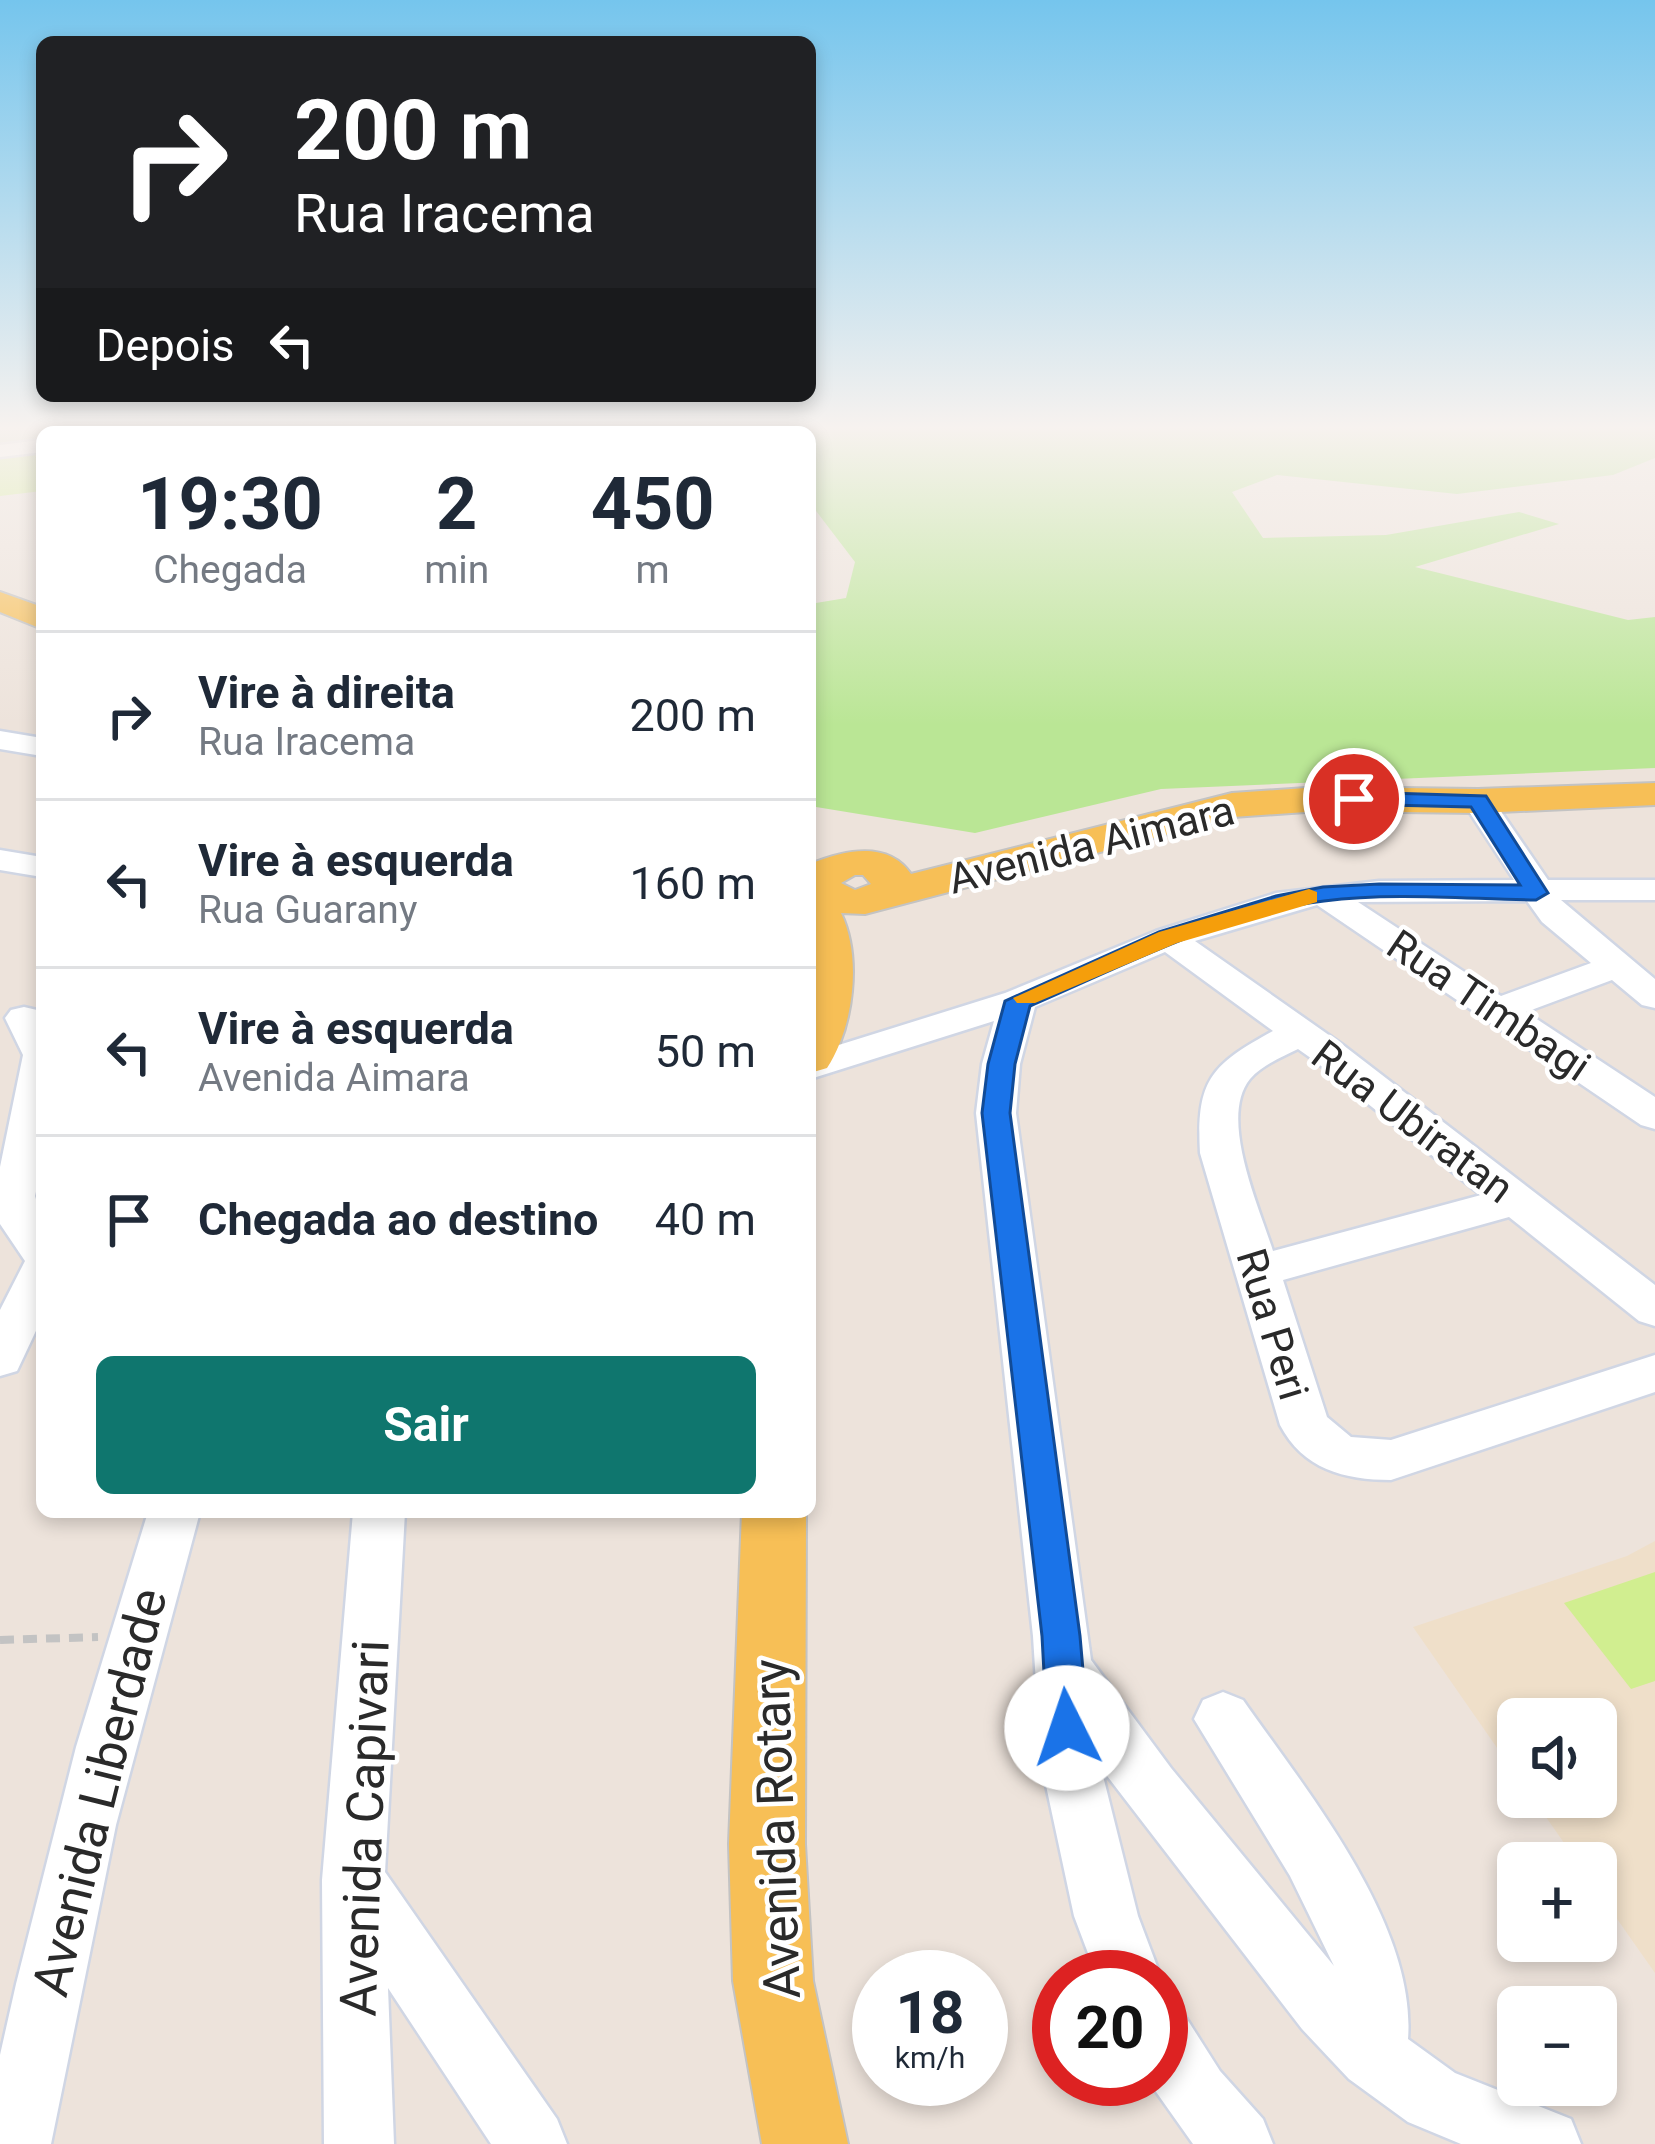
<!DOCTYPE html>
<html lang="pt">
<head>
<meta charset="utf-8">
<style>
	:root { --surface:#fff; --page:#f2f2f3; --text:#1f2937; --muted:#747a83; --line:#e0e1e3; --accent:#0f766e }
	body { margin:0; font-family:Roboto,sans-serif; background:var(--page); color:var(--text); height:100vh; display:flex; flex-direction:column; font-size:45px; white-space:nowrap }
	* { box-sizing:border-box; margin:0 }
	p { font-size:39px; color:var(--muted) }
	.icon { flex:none; width:66px; height:66px; fill:none; stroke:currentColor; stroke-width:2; stroke-linecap:round; stroke-linejoin:round }
	.map { position:relative; flex:1; overflow:hidden }
	.sheet { position:absolute; left:36px; top:426px; width:780px; height:1092px; display:flex; flex-direction:column; background:var(--surface); border-radius:18px; box-shadow:0 6px 18px #0003 }
	.sheet>* { flex:none }
	.guide { position:absolute; left:36px; top:36px; width:780px; height:366px; border-radius:18px; box-shadow:0 6px 18px #0003; background:#202124; color:#fff; overflow:hidden }
	.controls { position:absolute; left:1497px; top:1698px; display:grid; gap:24px }
	.controls a { display:grid; place-items:center; width:120px; height:120px; border-radius:18px; background:var(--surface); box-shadow:0 6px 18px #0003; font-size:60px }
	.speed { position:absolute; left:852px; top:1950px; display:flex; gap:24px; font-size:60px; font-weight:700; text-align:center }
	.speed>* { display:grid; place-content:center; width:156px; height:156px; border-radius:50%; background:var(--surface); box-shadow:0 6px 18px #0003; line-height:1 }
	.speed small { font-size:30px; font-weight:400 }
	.speed .limit { border:18px solid #d22; background:#fff; color:#111 }
	.pin { position:absolute; display:grid; place-items:center; width:102px; height:102px; color:#fff; margin:-51px; border:6px solid #fff; border-radius:50%; box-shadow:0 3px 12px #0007 }
	.me { position:absolute; width:132px; margin:-66px; rotate:356deg; stroke-linejoin:round; filter:drop-shadow(0 0 9px #0008) }
	.turn { display:flex; align-items:center; gap:42px; height:252px; padding:0 60px; font-size:54px }
	.turn .icon { width:156px; height:156px; stroke-width:2.5 }
	.turn b { display:block; font-size:84px; line-height:102px }
	.then { display:flex; align-items:center; height:114px; padding:0 60px; background:#0003; gap:24px; font-size:45px }
	.eta { display:flex; justify-content:space-evenly; align-items:center; height:204px; text-align:center }
	.eta b { font-size:72px; font-weight:700; line-height:84px }
	.primary-button { display:flex; gap:24px; margin-top:auto; padding:24px 60px }
	.primary-button a { flex:1; height:138px; border-radius:18px; background:var(--accent); color:#fff; font-size:48px; font-weight:700; line-height:138px; text-align:center }
	ul { padding:0; list-style:none }
	li { display:flex; align-items:center; gap:36px; height:168px; padding:0 60px; border-top:3px solid var(--line) }
	li div { flex:1 }
	li b { display:block; font-size:45px }
	li em { font-style:normal }
	.map>svg:first-child { display:block }
	.education { fill:#efdfc9 }
	.green { fill:#bae695 }
	.cemetery { fill:#c8d7b1 }
	.pitch { fill:#d1ee90 }
	.lines { fill:none; stroke-linecap:round; stroke-linejoin:round }
	.minor-casing { stroke:#d0d6e4; stroke-width:5 }
	.major-casing { stroke:#c3c3c3; stroke-width:4 }
	.path { stroke:#c3c3c3; stroke-width:8; stroke-dasharray:14 9; stroke-linecap:butt }
	.minor { fill:#fff; fill-rule:evenodd }
	.major { fill:#f7bf56; fill-rule:evenodd }
	.route { fill:#1a73e8; stroke:#114b97; stroke-width:3 }
	.slow { fill:#f59e0b }
	.labels { text-anchor:middle; stroke-width:9; stroke-linejoin:round; paint-order:stroke }
	.street-label { font-size:42px; fill:#2a2a2a; stroke:#fff }
	.near-street-label { font-size:51px; fill:#2a2a2a; stroke:#fff }
</style>
</head>
<body>
<div class="map">
<svg width="1655" height="2144" viewBox="0 0 1655 2144">
	<rect width="100%" height="100%" fill="#ede3db"/>
	<path class="education" d="M1655 1541V1973L1596 1889V1863H1578L1532 1797H1596V1719H1518V1778L1413 1627 1627 1556Z"/>
	<path class="green" d="M216 425H1655V458L1613 475 1457 494 1277 475 1232 492 1263 538 1386 535 1519 512 1559 524 1415 567 1628 620 1655 617V768L1161 789 975 833 810 806V604L846 598 855 562 810 503V432H219Z"/>
	<path class="cemetery" d="M0 425H167L42 432V438L0 443Z"/>
	<g class="pitch">
		<path d="M42 449V491L0 496V454Z"/>
		<path d="M1655 1572V1681L1631 1689 1564 1603Z"/>
	</g>
	<g class="lines">
		<defs>
			<g id="minor">
				<path d="M41 440 42 452 0 457V445Z"/>
				<path d="M0 731 42 738V756L0 749Z"/>
				<path d="M1478 792 1489 794 1548 880H1655V900H1561L1655 979V1008L1642 1005 1612 980 1526 1012 1655 1097V1129L1641 1125 1317 905 1195 941 1343 1045 1655 1285V1326L1639 1321 1509 1217 1283 1280 1327 1417 1351 1437 1391 1440 1655 1355V1392L1391 1480C1344 1480 1303 1469 1280 1425L1200 1153C1196 1080 1211 1065 1273 1031L1165 952 1035 1007 1020 1064 1016 1113 1091 1660 1171 1768 1334 1966 1290 1876 1194 1719 1203 1700 1223 1692 1243 1700C1306 1790 1417 1924 1408 2039L1455 2073 1571 2119 1581 2144H1461L1408 2122 1349 2079 1302 2029 1101 1768 1138 1916 1161 1977H1097L1074 1916 1041 1762 1033 1636 976 1113 982 1064 994 1021 810 1079V1054L1005 993 1156 931 1276 893 1379 881 1514 880 1462 801ZM1527 901 1542 922 1591 963 1501 996 1358 902ZM1298 1049 1315 1061 1481 1195 1273 1251C1260 1209 1218 1118 1250 1079 1262 1065 1282 1057 1298 1049Z"/>
				<path d="M0 850 42 857V877L0 870Z"/>
				<path d="M24 1007 37 1010 42 1017V1165L35 1196 42 1219V1318L17 1371 0 1376V1310L25 1261 0 1224V1167L23 1055 5 1018 11 1010Z"/>
				<path d="M148 1512H200L116 1825 51 2144H0V2055L16 1984 76 1747Z"/>
				<path d="M353 1512H405L385 1872 557 2119 567 2144H491L388 1988 394 2144H324L322 1880Z"/>
				<path d="M1161 2007 1185 2016 1220 2071 1263 2119 1273 2144H1193L1147 2079H1161Z"/>
			</g>
			<g id="major">
				<path d="M0 592 42 607V629L0 612Z"/>
				<path d="M1655 783V805L1478 813 1320 811 1233 817 865 914 841 913C862 957 854 1027 827 1068L810 1073V864C842 851 887 839 911 874L1232 793 1320 787 1478 789ZM855 875H863L871 884 855 890 841 883Z"/>
				<path d="M742 1512H806L805 1844 813 1981 848 2144H762L733 1981 729 1844Z"/>
			</g>
		</defs>
		<use href="#minor" class="minor-casing"/>
		<use href="#major" class="major-casing"/>
		<path class="path" d="M0 1640 98 1637"/>
		<use href="#minor" class="minor"/>
		<use href="#major" class="major"/>
	</g>
	<linearGradient id="sky" x2="0" y2="1"><stop stop-color="#75c5ed"/><stop offset="0.59" stop-color="#f7f2ef"/><stop offset="1" stop-color="#f7f2ef" stop-opacity="0"/></linearGradient>
	<rect width="1655" height="725" fill="url(#sky)"/>
	<path class="route" d="M1354 792 1486 796 1548 893 1536 900C1466 899 1394 892 1324 901 1222 913 1123 966 1030 1006L1015 1064 1010 1113 1080 1636 1088 1728 1082 1742 1067 1747 1053 1742 1047 1728 1042 1636 982 1113 988 1064 1005 1001 1159 932 1276 896 1323 887 1379 884 1520 885 1471 807 1346 804 1343 799Z"/>
	<path class="slow" d="M1309 889 1317 892V902L1177 943 1035 1003H1017L1013 998 1159 932Z"/>
	<g class="labels">
		<g class="street-label">
			<text transform="translate(1091 844) rotate(-14)" y="15">Avenida Aimara</text>
			<text transform="translate(1489 1005) rotate(34)" y="15">Rua Timbagi</text>
			<text transform="translate(1413 1121) rotate(37)" y="15">Rua Ubiratan</text>
			<text transform="translate(1273 1324) rotate(73)" y="15">Rua Peri</text>
		</g>
		<g class="near-street-label">
			<text transform="translate(99 1792) rotate(-76)" y="18">Avenida Liberdade</text>
			<text transform="translate(364 1828) rotate(-88)" y="18">Avenida Capivari</text>
			<text transform="translate(776 1829) rotate(-92)" y="18">Avenida Rotary</text>
		</g>
	</g>
</svg>
<div class="controls">
<a><svg class="icon" aria-label="sound" viewBox="0 0 24 24"><path d="M4 9h4l5-4v14l-5-4H4zM17 9q2 3 0 6"/></svg></a>
<a>+</a>
<a>−</a>
</div>
<div class="speed"><div>18<small>km/h</small></div><div class="limit">20</div></div>
<div class="pin" style="left:1354px;top:799px;background:#d93025"><svg class="icon" aria-label="arrive" viewBox="0 0 24 24"><path d="M6 21V4h12l-3 4 3 4H6"/></svg></div>
<svg class="me" style="left:1067px;top:1728px" viewBox="-20 -20 40 40"><circle r="19" fill="#fff"/><path d="M0-13L10 11 0 6-10 11z" fill="#1a73e8"/></svg>
<div class="guide">
<div class="turn"><svg class="icon" aria-label="right" viewBox="0 0 24 24"><path d="M7 20v-9h11M14 6l5 5-5 5"/></svg><div><b>200 m</b>Rua Iracema</div></div>
<div class="then">Depois<svg class="icon" aria-label="left" viewBox="0 0 24 24"><path d="M17 20v-9H6M10 6l-5 5 5 5"/></svg></div>
</div>
<section class="sheet">
<div class="eta">
<div><b>19:30</b><p>Chegada</p></div>
<div><b>2</b><p>min</p></div>
<div><b>450</b><p>m</p></div>
</div>
<ul>
<li><svg class="icon" aria-label="right" viewBox="0 0 24 24"><path d="M7 20v-9h11M14 6l5 5-5 5"/></svg><div><b>Vire à direita</b><p>Rua Iracema</p></div><em>200 m</em></li>
<li><svg class="icon" aria-label="left" viewBox="0 0 24 24"><path d="M17 20v-9H6M10 6l-5 5 5 5"/></svg><div><b>Vire à esquerda</b><p>Rua Guarany</p></div><em>160 m</em></li>
<li><svg class="icon" aria-label="left" viewBox="0 0 24 24"><path d="M17 20v-9H6M10 6l-5 5 5 5"/></svg><div><b>Vire à esquerda</b><p>Avenida Aimara</p></div><em>50 m</em></li>
<li><svg class="icon" aria-label="arrive" viewBox="0 0 24 24"><path d="M6 21V4h12l-3 4 3 4H6"/></svg><div><b>Chegada ao destino</b></div><em>40 m</em></li>
</ul>
<div class="primary-button"><a>Sair</a></div>
</section>
</div>
</body>
</html>
